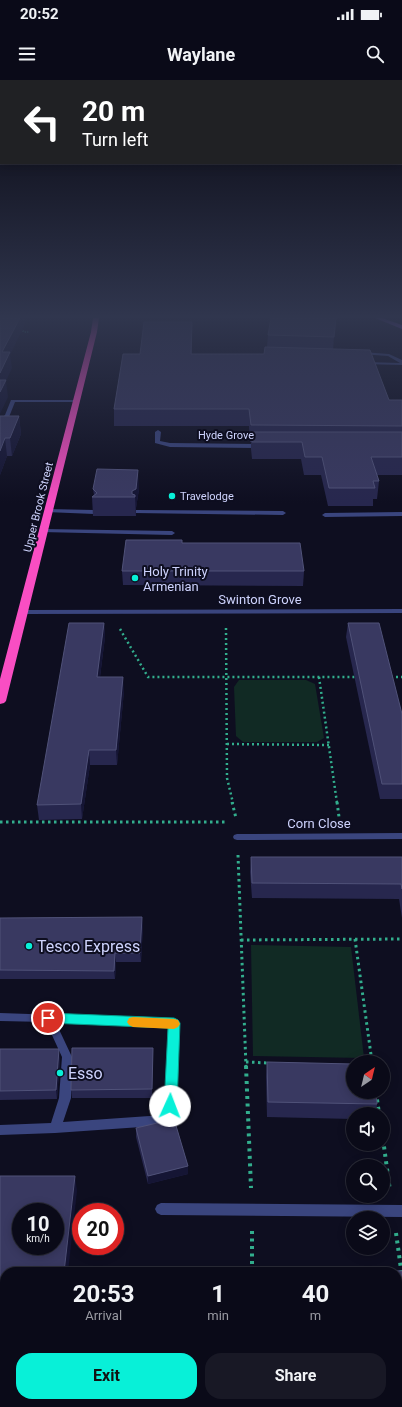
<!DOCTYPE html>
<html lang="en">
<head>
<meta charset="utf-8">
<style>
	:root { --surface:#0a0a18; --page:#181825; --text:#f1f3f6; --muted:#999aa2; --line:#2a2b37; --accent:#08f0d8 }
	body { margin:0; font-family:Roboto,sans-serif; background:var(--page); color:var(--text); height:100vh; display:flex; flex-direction:column; font-size:15px; white-space:nowrap }
	* { box-sizing:border-box; margin:0 }
	p { font-size:13px; color:var(--muted) }
	.icon { flex:none; width:22px; height:22px; fill:none; stroke:currentColor; stroke-width:2; stroke-linecap:round; stroke-linejoin:round }
	.map { position:relative; flex:1; overflow:hidden }
	.panel { position:absolute; left:0px; top:1187px; width:402px; height:140px; display:flex; flex-direction:column; background:var(--surface); border-radius:16px 16px 0 0; box-shadow:0 2px 10px #0003,0 0 0 1px var(--line) }
	.panel>* { flex:none }
	.guide { position:absolute; left:0px; top:0px; width:402px; height:84px; box-shadow:0 2px 10px #0003,0 0 0 1px var(--line); background:#202124; color:#fff; overflow:hidden }
	.needle { width:26px; rotate:35deg }
	.controls { position:absolute; left:346px; top:975px; display:grid; gap:8px }
	.controls a { display:grid; place-items:center; width:44px; height:44px; border-radius:50%; background:var(--surface); box-shadow:0 2px 10px #0003,0 0 0 1px var(--line); font-size:20px }
	.speed { position:absolute; left:12px; top:1123px; display:flex; gap:8px; font-size:20px; font-weight:700; text-align:center }
	.speed>* { display:grid; place-content:center; width:52px; height:52px; border-radius:50%; background:var(--surface); box-shadow:0 2px 10px #0003,0 0 0 1px var(--line); line-height:1 }
	.speed small { font-size:10px; font-weight:400 }
	.speed .limit { border:6px solid #d22; background:#fff; color:#111 }
	.pin { position:absolute; display:grid; place-items:center; width:34px; height:34px; color:#fff; margin:-17px; border:2px solid #fff; border-radius:50%; box-shadow:0 1px 4px #0007 }
	.me { position:absolute; width:44px; margin:-22px; rotate:2deg; stroke-linejoin:round; filter:drop-shadow(0 0 3px #0008) }
	.turn { display:flex; align-items:center; gap:14px; height:84px; padding:0 16px; font-size:18px }
	.turn .icon { width:52px; height:52px; stroke-width:2.5 }
	.turn b { display:block; font-size:28px; line-height:34px }
	.eta { display:flex; justify-content:space-evenly; align-items:center; height:68px; text-align:center }
	.eta b { font-size:24px; font-weight:700; line-height:28px }
	.action { display:flex; gap:8px; margin-top:auto; padding:8px 16px }
	.action a { flex:1; height:46px; border-radius:16px; background:var(--accent); color:#111; font-size:16px; font-weight:700; line-height:46px; text-align:center }
	.action a+a { background:var(--page); color:var(--text) }
	.status { display:flex; justify-content:space-between; align-items:center; height:28px; padding:0 20px; background:var(--surface); direction:ltr }
	.status svg { height:11px; fill:currentColor }
	header { display:flex; justify-content:space-between; align-items:center; height:52px; padding:0 16px; background:var(--surface); font-size:18px; font-weight:700 }
	.map>svg:first-child { display:block }
	.green { fill:#112a24 }
	.lines { fill:none; stroke-linecap:round; stroke-linejoin:round }
	.path-far3 { stroke:#32ae8d; stroke-width:1.5; stroke-dasharray:1 1.5; stroke-linecap:butt }
	.path-far2 { stroke:#32ae8d; stroke-width:2.5; stroke-dasharray:2 3; stroke-linecap:butt }
	.path-far1 { stroke:#32ae8d; stroke-width:3; stroke-dasharray:2.5 3.5; stroke-linecap:butt }
	.path { stroke:#32ae8d; stroke-width:4; stroke-dasharray:3 4.5; stroke-linecap:butt }
	.lane { fill:#3a457e; fill-rule:evenodd }
	.street { fill:#3a457e; fill-rule:evenodd }
	.primary { fill:#9d59fa; fill-rule:evenodd }
	.highway { fill:#f94ec3; fill-rule:evenodd }
	.wall { fill:#27274e }
	.shaded-wall { fill:#151534 }
	.building { fill:#393961; stroke:#505279; fill-rule:evenodd }
	.route { fill:#08f0d8; stroke:#059c8c }
	.slow { fill:#f59e0b }
	.poi-dot { fill:#08f0d8; stroke:#0e0e20; stroke-width:1.5 }
	.labels { text-anchor:middle; stroke-width:4; stroke-linejoin:round; paint-order:stroke }
	.far-street-label { font-size:11px; fill:#ced3fd; stroke:#0e0e20 }
	.far-poi-label { font-size:11px; fill:#ced3fd; stroke:#0e0e20; text-anchor:start }
	.poi-label { font-size:13px; fill:#ced3fd; stroke:#0e0e20; text-anchor:start }
	.street-label { font-size:13px; fill:#ced3fd; stroke:#0e0e20 }
	.near-poi-label { font-size:16px; fill:#ced3fd; stroke:#0e0e20; text-anchor:start }
</style>
</head>
<body>
<div class="status"><b>20:52</b><svg viewBox="0 0 49 12"><path d="M0 12V9h3v3zM5 12V6h3v6zM10 12V3h3v9zM15 12V0h3v12zM26 1h20v11H26zM47 4h2v5h-2z"/></svg></div>
<header><svg class="icon" aria-label="menu" viewBox="0 0 24 24"><path d="M4 6h16M4 12h16M4 18h16"/></svg>Waylane<svg class="icon" aria-label="search" viewBox="0 0 24 24"><circle cx="10" cy="10" r="6"/><path d="M15 15l6 6"/></svg></header>
<div class="map">
<svg width="402" height="1327" viewBox="0 0 402 1327">
	<rect width="100%" height="100%" fill="#0e0e20"/>
	<g class="green">
		<path d="M239 600H306L315 604 324 658 317 662H243L236 656 234 607Z"/>
		<path d="M251 865 351 867 364 978 253 976Z"/>
	</g>
	<g class="lines">
		<path class="path-far3" d="M21 249 24 252H29"/>
		<g class="path-far2">
			<path d="M226 548 227 698 233 723"/>
			<path d="M120 549 148 597H358"/>
			<path d="M319 597 337 723"/>
			<path d="M391 597H402"/>
			<path d="M227 664 329 665"/>
		</g>
		<g class="path-far1">
			<path d="M232 722 236 738"/>
			<path d="M337 722 339 737"/>
			<path d="M0 742H225"/>
			<path d="M238 775 246 987"/>
			<path d="M355 859 372 982"/>
			<path d="M241 860 402 859"/>
			<path d="M246 982 269 983"/>
		</g>
		<g class="path">
			<path d="M246 986 251 1108"/>
			<path d="M376 1012 379 1034"/>
			<path d="M383 1059 390 1111"/>
			<path d="M252 1151V1192"/>
			<path d="M396 1153 402 1196"/>
			<path d="M253 1322V1327"/>
		</g>
		<g class="lane">
			<path d="M362 272 389 274 402 280V285L363 284V282H365L400 283 388 276 360 274V272Z"/>
			<path d="M11 320H76L78 321 76 322H15L9 337 0 342V339L5 335Z"/>
			<path d="M158 350 161 352 160 361 170 363 262 364 265 366 262 368 170 367 155 363V352Z"/>
			<path d="M48 429 94 430 97 432 94 434 46 432 45 431Z"/>
			<path d="M136 430 283 431 286 433 283 435 134 433V431Z"/>
			<path d="M402 432V436L325 437 322 435 325 433Z"/>
			<path d="M43 449 172 451 175 453 172 455 41 452V450Z"/>
			<path d="M0 933 174 939 178 940 179 943 176 1040 174 1044 170 1045 55 1053 0 1055V1045L51 1043 59 1018 62 977 46 942 0 941ZM56 943 168 947 164 1035 63 1042 71 1018 72 977Z"/>
		</g>
		<g class="street">
			<path d="M402 529V533L22 534 19 532 22 530Z"/>
			<path d="M402 753V759L237 760 234 759 233 757 234 755 237 754Z"/>
			<path d="M161 1123 402 1125V1137L161 1135 157 1133 155 1129 157 1125Z"/>
		</g>
		<path class="primary" d="M375 238H382L402 245V249Z"/>
		<path class="highway" d="M93 238H99L97 252 6 621 4 623 0 624V599L91 252Z"/>
	</g>
	<g class="wall">
		<path d="M336 238 333 269 389 320H402V395H377L379 401 377 419H373V426H328L321 395H304L301 379H252L251 369V362H250L249 346H114V329L140 274 192 257V274H264L267 267 268 255Z"/>
		<path d="M0 336H19L21 354 12 376H7L0 395Z"/>
		<path d="M93 409H139L136 428V436H93L92 417 94 415Z"/>
		<path d="M182 463 304 491 303 506 123 505 122 491Z"/>
		<path d="M104 543 105 557 100 597 124 611 117 685H90L82 739 39 740 37 725Z"/>
		<path d="M348 543 402 634V719H380L346 557Z"/>
		<path d="M251 777H402V838L399 819 252 818 250 792Z"/>
		<path d="M0 838 143 845 141 882H116L115 899H0Z"/>
		<path d="M153 968 152 1018H72L71 1010Z"/>
		<path d="M0 969 60 977 57 1019 0 1020Z"/>
		<path d="M267 982 377 1024 376 1034H353V1039L267 1037 266 997Z"/>
		<path d="M136 1048 188 1094 148 1104 136 1057Z"/>
		<path d="M265 1187 402 1191V1263H397V1192H264Z"/>
	</g>
	<g class="shaded-wall">
		<path d="M20 238H28L10 275 12 288 6 301 8 317 0 334V293L2 272Z"/>
		<path d="M336 238V243L333 270 334 257Z"/>
		<path d="M192 242V257L191 289V274Z"/>
		<path d="M19 336 21 354 12 376 10 358Z"/>
		<path d="M5 358 7 376 0 395V371Z"/>
		<path d="M138 390 139 409 136 428V436L135 417H132V411Z"/>
		<path d="M104 543 105 557 98 612 97 597Z"/>
		<path d="M123 597 124 611 117 685 116 670Z"/>
		<path d="M89 670 90 685 82 739 81 724Z"/>
		<path d="M142 837 143 845 141 882 140 873Z"/>
		<path d="M115 873 116 882 115 899 114 891Z"/>
		<path d="M59 969 60 977 57 1019 56 1010Z"/>
		<path d="M188 1086V1094L148 1104V1096Z"/>
		<path d="M75 1096 77 1111 68 1192H64Z"/>
		<path d="M51 1322H55V1327H50Z"/>
	</g>
	<g class="building">
		<path d="M0 238H20L2 272H10L0 293Z"/>
		<path d="M271 238H336L334 257 268 255Z"/>
		<path d="M144 242H192L191 274H264L265 267 370 270 389 320H402V346L251 345 249 329H114L123 274H140Z"/>
		<path d="M0 300H6L0 312Z"/>
		<path d="M0 336H19L10 358H5L0 371Z"/>
		<path d="M251 352H402V377H371L379 401H373L375 408H329L322 377H305L302 362H252Z"/>
		<path d="M97 389 138 390 136 409 132 411V414L135 415V417H92L97 413 93 409Z"/>
		<path d="M126 460H182V463H300L304 491H122Z"/>
		<path d="M69 543H104L97 597H123L116 670H89L81 724 37 725Z"/>
		<path d="M348 543H379L402 634V704H382Z"/>
		<path d="M251 777H402V809L401 804 252 803Z"/>
		<path d="M142 837 140 873H115L114 891 0 890V838Z"/>
		<path d="M72 968H153L152 1009 71 1010Z"/>
		<path d="M0 969H59L56 1010 0 1011Z"/>
		<path d="M267 982 353 984V1012H376L377 1024 268 1022Z"/>
		<path d="M174 1039 188 1086 148 1096 136 1048Z"/>
		<path d="M0 1096H75L64 1192H5V1322H51L50 1327H0ZM21 1132H55V1166H21Z"/>
		<path d="M265 1187 402 1191V1248H397V1192H265Z"/>
		<rect x="174" y="1322" width="61" height="5"/>
	</g>
	<linearGradient id="sky" x2="0" y2="1"><stop stop-color="#080812"/><stop offset="0.56" stop-color="#30364e"/><stop offset="1" stop-color="#30364e" stop-opacity="0"/></linearGradient>
	<rect width="402" height="423" fill="url(#sky)"/>
	<path class="route" d="M48 933 174 938 178 940 180 943 177 1026 175 1030 170 1032 166 1030 164 1026 168 948 48 943 44 942 42 938 44 935Z"/>
	<path class="slow" d="M133 937 174 939 178 940 180 944 178 947 174 949 133 947 129 945 127 942 129 938Z"/>
	<g class="poi-dot">
		<circle cx="172" cy="416" r="4"/>
		<circle cx="135" cy="498" r="4"/>
		<circle cx="29" cy="866" r="4"/>
		<circle cx="60" cy="993" r="4"/>
	</g>
	<g class="labels">
		<g class="far-street-label">
			<text x="226" y="359">Hyde Grove</text>
			<text transform="translate(38 427) rotate(-76)" y="4">Upper Brook Street</text>
		</g>
		<g class="far-poi-label">
			<text x="180" y="420">Travelodge</text>
		</g>
		<g class="poi-label">
			<text x="143" y="496">Holy Trinity<tspan x="143" dy="15">Armenian</tspan></text>
		</g>
		<g class="street-label">
			<text x="260" y="524">Swinton Grove</text>
			<text x="319" y="748">Corn Close</text>
		</g>
		<g class="near-poi-label">
			<text x="37" y="872">Tesco Express</text>
			<text x="68" y="999">Esso</text>
		</g>
	</g>
</svg>
<div class="controls">
<a><svg class="needle" viewBox="-14 -14 28 28"><path d="M0-13l5 13h-10z" fill="#e53935"/><path d="M0 13l5-13h-10z" fill="#999aa2"/></svg></a>
<a><svg class="icon" aria-label="sound" viewBox="0 0 24 24"><path d="M4 9h4l5-4v14l-5-4H4zM17 9q2 3 0 6"/></svg></a>
<a><svg class="icon" aria-label="search" viewBox="0 0 24 24"><circle cx="10" cy="10" r="6"/><path d="M15 15l6 6"/></svg></a>
<a><svg class="icon" aria-label="layers" viewBox="0 0 24 24"><path d="M12 4l9 5-9 5-9-5zM3 14l9 5 9-5"/></svg></a>
</div>
<div class="speed"><div>10<small>km/h</small></div><div class="limit">20</div></div>
<div class="pin" style="left:48px;top:938px;background:#d93025"><svg class="icon" aria-label="arrive" viewBox="0 0 24 24"><path d="M6 21V4h12l-3 4 3 4H6"/></svg></div>
<svg class="me" style="left:170px;top:1026px" viewBox="-20 -20 40 40"><circle r="19" fill="#fff"/><path d="M0-13L10 11 0 6-10 11z" fill="#08f0d8"/></svg>
<div class="guide">
<div class="turn"><svg class="icon" aria-label="left" viewBox="0 0 24 24"><path d="M17 20v-9H6M10 6l-5 5 5 5"/></svg><div><b>20 m</b>Turn left</div></div>
</div>
<section class="panel">
<div class="eta">
<div><b>20:53</b><p>Arrival</p></div>
<div><b>1</b><p>min</p></div>
<div><b>40</b><p>m</p></div>
</div>
<div class="action"><a>Exit</a><a>Share</a></div>
</section>
</div>
</body>
</html>
